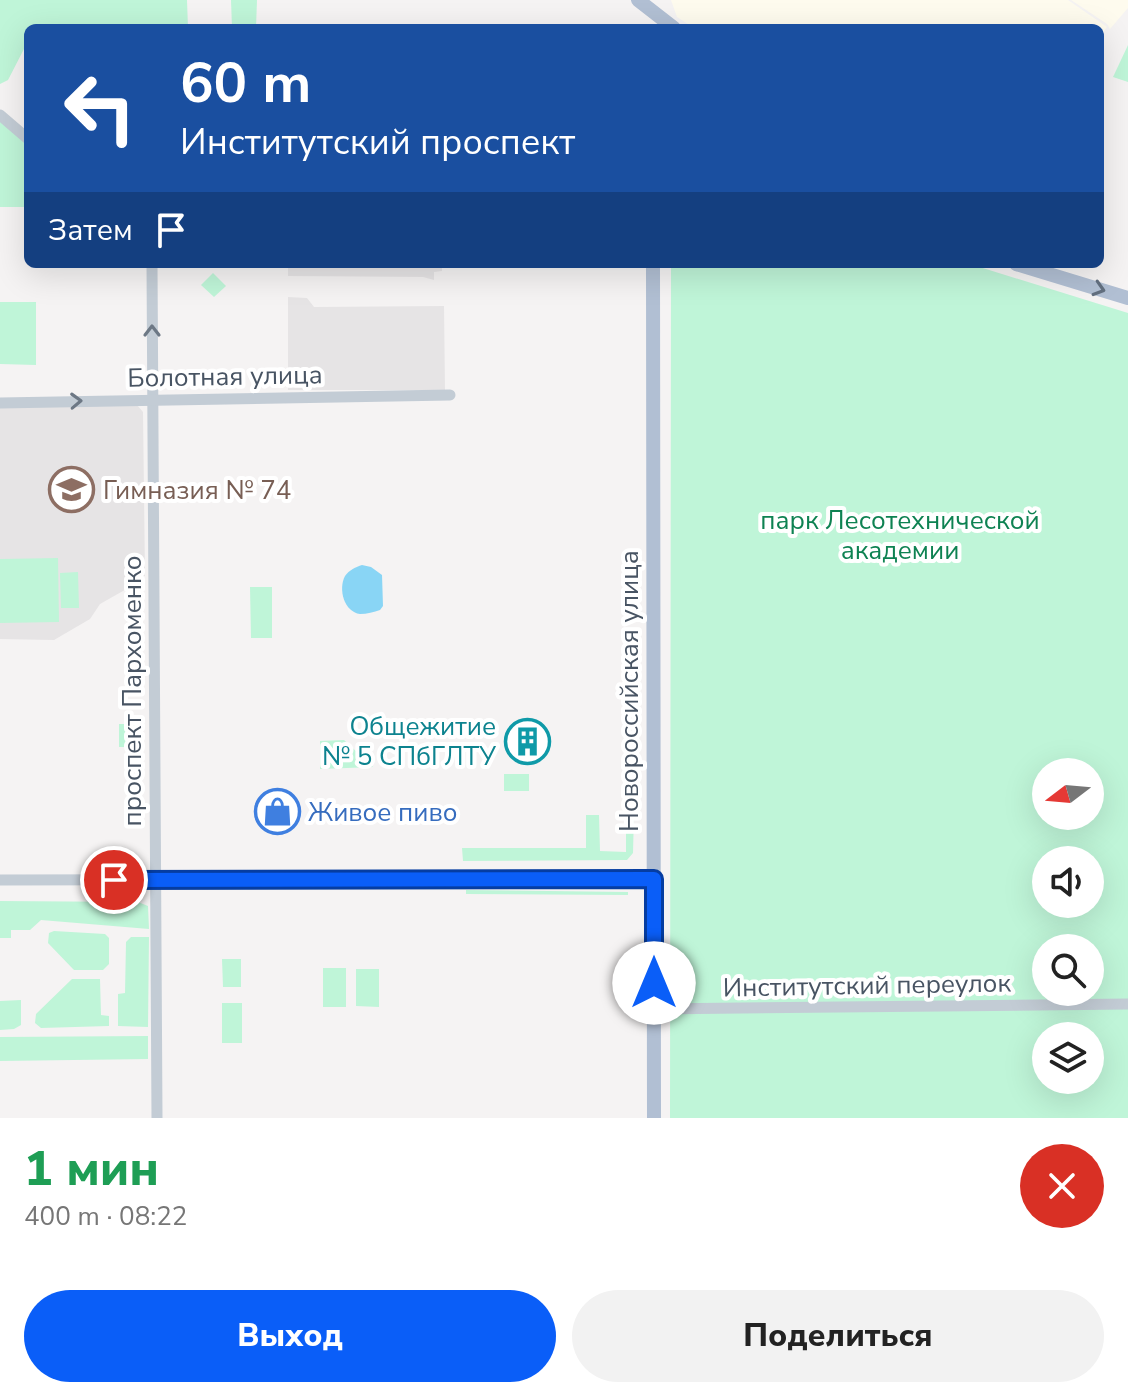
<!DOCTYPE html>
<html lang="ru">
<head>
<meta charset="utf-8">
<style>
	:root { --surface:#fff; --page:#f2f2f2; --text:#222; --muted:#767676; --accent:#0a5ef8 }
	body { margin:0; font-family:"Nunito Sans",sans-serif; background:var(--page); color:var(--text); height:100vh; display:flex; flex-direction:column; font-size:30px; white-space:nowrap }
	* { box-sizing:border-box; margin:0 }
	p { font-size:26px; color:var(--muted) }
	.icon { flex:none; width:44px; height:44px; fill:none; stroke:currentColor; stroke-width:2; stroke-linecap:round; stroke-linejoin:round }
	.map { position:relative; height:1118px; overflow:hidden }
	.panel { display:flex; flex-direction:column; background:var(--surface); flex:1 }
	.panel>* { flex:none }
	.guide { position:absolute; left:24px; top:24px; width:1080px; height:244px; border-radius:12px; box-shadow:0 8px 32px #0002; background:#1a4fa0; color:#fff; overflow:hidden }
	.needle { width:52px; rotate:254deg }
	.fabs { position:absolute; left:1032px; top:758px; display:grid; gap:16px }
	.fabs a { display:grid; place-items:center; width:72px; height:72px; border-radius:50%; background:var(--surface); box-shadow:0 8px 32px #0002; font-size:40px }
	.pin { position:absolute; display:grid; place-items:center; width:68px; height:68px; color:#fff; margin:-34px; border:4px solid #fff; border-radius:50%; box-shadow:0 2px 8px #0007 }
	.me { position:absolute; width:88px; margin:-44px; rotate:0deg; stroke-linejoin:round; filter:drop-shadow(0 0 6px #0008) }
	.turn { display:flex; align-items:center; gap:28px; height:168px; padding:0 24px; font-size:36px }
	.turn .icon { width:104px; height:104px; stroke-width:2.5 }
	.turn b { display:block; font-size:56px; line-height:68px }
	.then { display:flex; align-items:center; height:76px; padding:0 24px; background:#0003; gap:16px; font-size:30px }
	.round { display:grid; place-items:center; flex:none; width:84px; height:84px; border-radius:42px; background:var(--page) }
	.headline { display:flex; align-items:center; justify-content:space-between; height:136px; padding:0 24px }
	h1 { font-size:48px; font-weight:800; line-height:60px; color:#1e9e55 }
	.cta { display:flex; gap:16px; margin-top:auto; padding:16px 24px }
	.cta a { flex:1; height:92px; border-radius:48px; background:var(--accent); color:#fff; font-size:32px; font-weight:800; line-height:92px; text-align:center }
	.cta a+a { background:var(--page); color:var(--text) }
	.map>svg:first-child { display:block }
	.commercial { fill:#fefbee }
	.education { fill:#e6e4e5 }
	.green { fill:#bff5d8; fill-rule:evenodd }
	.water { fill:#89d5f5 }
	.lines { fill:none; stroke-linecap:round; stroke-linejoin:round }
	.minor { stroke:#c3ccd5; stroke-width:11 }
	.major { stroke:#b1bfd3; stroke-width:14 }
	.oneway { stroke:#626f7f }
	.oneway2 { stroke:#6d7885 }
	.route-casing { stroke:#063da1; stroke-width:20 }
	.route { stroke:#0a5ef8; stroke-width:14 }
	.labels { text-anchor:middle; stroke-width:8; stroke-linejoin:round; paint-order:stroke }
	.street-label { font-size:26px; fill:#485463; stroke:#fff }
	.education-label { font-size:26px; fill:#785e54; stroke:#fff; text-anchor:start }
	.park-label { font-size:26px; fill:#0e8252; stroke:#fff }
	.culture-label { font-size:26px; fill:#0d838f; stroke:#fff; text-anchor:end }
	.shop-label { font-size:26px; fill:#366cbe; stroke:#fff; text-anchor:start }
</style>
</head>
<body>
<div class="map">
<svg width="1128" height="1118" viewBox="0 0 1128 1118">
	<rect width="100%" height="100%" fill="#f5f3f3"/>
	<g class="commercial">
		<path d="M671 0H1068L1107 27 1100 36V28H694L677 17Z"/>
		<path d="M1071 0H1128V8L1110 29 1107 24Z"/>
	</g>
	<g class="education">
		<path d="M288 264H442V271L434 272V280L423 277 288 276Z"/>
		<path d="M288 297 307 298 314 307 444 306 445 390H288Z"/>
		<path d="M137 405 143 412 145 576H130V587L100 604 90 619 54 640 0 639V407Z"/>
	</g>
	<g class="green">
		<path d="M0 0H187L188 28H28V47H25L8 80 0 84Z"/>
		<path d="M231 0H257L256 28H232Z"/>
		<path d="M1128 45V82L1113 77Z"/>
		<path d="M0 121 28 144V207H0Z"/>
		<path d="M671 264H970L1128 313V1118H670ZM1046 772H1090V816H1046ZM1046 860H1090V904H1046ZM1046 948H1090V992H1046ZM1046 1036H1090V1080H1046Z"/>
		<path d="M213 273 226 286 214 297 201 285Z"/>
		<path d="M0 302H36V365L0 364Z"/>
		<path d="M58 558 59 622 0 623V559Z"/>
		<path d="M78 572 79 608H61L60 573Z"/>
		<path d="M250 587H272V638H251Z"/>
		<path d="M119 724H139L138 747H119Z"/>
		<path d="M344 740 373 767 320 769V741Z"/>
		<rect x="504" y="774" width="25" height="17"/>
		<path d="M634 814 633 853 627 860 463 861 462 848H586V815H599L600 851 626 852V821Z"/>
		<path d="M466 890 628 892V895L466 894Z"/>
		<path d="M0 901 138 902 148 906 149 929 41 920 30 930H11V938H0Z"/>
		<path d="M54 931 105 934 109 938V964L103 970H74L48 943 49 933Z"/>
		<path d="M131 937H149L148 1027 118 1026V994L125 993 126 942Z"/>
		<path d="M222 959H241V987H223Z"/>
		<rect x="323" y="968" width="23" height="39"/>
		<path d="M356 969H379V1007L356 1006Z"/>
		<path d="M72 979H100L101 1015 109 1016V1026L41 1028 35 1023 36 1014Z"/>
		<path d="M21 1000V1025L14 1029 0 1030V1001Z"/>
		<rect x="222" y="1003" width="20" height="40"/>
		<path d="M148 1036V1059L0 1061V1037Z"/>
	</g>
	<path class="water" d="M362 565 371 567 382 575 383 606 380 610C374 612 367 614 360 614 344 612 338 589 345 576 349 570 356 567 362 565Z"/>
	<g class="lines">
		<g class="minor">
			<path d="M0 115 28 139"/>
			<path d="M152 264 157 1118"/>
			<path d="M0 403 450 395"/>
			<path d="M0 880 654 879"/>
			<path d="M654 1009 1128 1004"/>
		</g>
		<g class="major">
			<path d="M638 0 674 28"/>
			<path d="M653 264 654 1118"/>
			<path d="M1016 264 1128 298"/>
		</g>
	</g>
	<defs><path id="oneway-chevron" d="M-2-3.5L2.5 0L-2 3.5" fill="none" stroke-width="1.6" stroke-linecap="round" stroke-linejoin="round" transform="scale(2)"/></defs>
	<use class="oneway" href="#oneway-chevron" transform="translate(1099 289) rotate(17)"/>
	<g class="oneway2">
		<use href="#oneway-chevron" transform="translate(152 331) rotate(-90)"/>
		<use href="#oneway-chevron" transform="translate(76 401) rotate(-2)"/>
	</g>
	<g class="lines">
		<defs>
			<path id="route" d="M114 880 654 879V983"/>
		</defs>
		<use href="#route" class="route-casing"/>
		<use href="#route" class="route"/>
	</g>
	<defs>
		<symbol id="school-ring" viewBox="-11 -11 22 22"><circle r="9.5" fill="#fff" stroke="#8d6e63" stroke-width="1.5"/><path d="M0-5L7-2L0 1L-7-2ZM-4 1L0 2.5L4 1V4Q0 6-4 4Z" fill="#8d6e63"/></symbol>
		<symbol id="building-ring" viewBox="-11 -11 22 22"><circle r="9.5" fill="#fff" stroke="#0f9aa8" stroke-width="1.5"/><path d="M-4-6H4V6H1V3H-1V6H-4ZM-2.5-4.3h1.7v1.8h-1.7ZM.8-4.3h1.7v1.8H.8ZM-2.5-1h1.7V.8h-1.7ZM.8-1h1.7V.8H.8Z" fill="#0f9aa8"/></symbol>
		<symbol id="shop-ring" viewBox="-11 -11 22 22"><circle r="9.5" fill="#fff" stroke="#3f7fe0" stroke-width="1.5"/><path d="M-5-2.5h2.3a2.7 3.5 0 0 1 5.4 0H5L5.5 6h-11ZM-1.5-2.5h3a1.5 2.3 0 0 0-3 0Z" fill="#3f7fe0"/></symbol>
	</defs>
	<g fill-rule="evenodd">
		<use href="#school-ring" x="46" y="464" width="51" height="51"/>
		<use href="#building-ring" x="502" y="716" width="51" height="51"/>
		<use href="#shop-ring" x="252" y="786" width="51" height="51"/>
	</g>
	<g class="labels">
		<g class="street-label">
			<text transform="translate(225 376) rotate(-1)" y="9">Болотная улица</text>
			<text transform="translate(132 691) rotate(-90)" y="9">проспект Пархоменко</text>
			<text transform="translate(629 691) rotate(-90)" y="9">Новороссийская улица</text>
			<text transform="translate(867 985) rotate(-1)" y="9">Институтский переулок</text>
		</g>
		<g class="education-label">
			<text x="103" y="499">Гимназия № 74</text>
		</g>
		<g class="park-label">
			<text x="900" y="529">парк Лесотехнической<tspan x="900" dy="30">академии</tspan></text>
		</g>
		<g class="culture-label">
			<text x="496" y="735">Общежитие<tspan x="496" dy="30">№ 5 СПбГЛТУ</tspan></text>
		</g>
		<g class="shop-label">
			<text x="308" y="821">Живое пиво</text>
		</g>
	</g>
</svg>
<div class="fabs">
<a><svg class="needle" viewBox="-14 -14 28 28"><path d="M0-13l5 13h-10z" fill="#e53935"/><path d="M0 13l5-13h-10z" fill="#767676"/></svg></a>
<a><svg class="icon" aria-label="sound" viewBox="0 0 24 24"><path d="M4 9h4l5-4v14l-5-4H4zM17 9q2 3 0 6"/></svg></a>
<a><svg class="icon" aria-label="search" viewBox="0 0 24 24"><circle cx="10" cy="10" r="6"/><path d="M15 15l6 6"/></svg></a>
<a><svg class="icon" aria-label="layers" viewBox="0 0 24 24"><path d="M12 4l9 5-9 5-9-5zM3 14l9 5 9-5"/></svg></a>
</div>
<div class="pin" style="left:114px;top:880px;background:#d93025"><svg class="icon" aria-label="arrive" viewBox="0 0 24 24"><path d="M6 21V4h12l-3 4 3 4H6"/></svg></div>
<svg class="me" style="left:654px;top:983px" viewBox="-20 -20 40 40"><circle r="19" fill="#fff"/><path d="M0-13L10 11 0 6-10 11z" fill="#0a5ef8"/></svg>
<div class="guide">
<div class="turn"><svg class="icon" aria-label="left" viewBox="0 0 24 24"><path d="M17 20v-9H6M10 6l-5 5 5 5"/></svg><div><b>60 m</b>Институтский проспект</div></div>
<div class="then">Затем<svg class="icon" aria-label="arrive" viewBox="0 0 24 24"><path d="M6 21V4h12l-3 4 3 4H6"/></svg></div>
</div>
</div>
<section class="panel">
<div class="headline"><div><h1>1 мин</h1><p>400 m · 08:22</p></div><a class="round" style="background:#d93025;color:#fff"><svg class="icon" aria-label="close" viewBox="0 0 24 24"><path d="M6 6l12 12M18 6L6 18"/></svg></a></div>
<div class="cta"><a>Выход</a><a>Поделиться</a></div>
</section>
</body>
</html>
